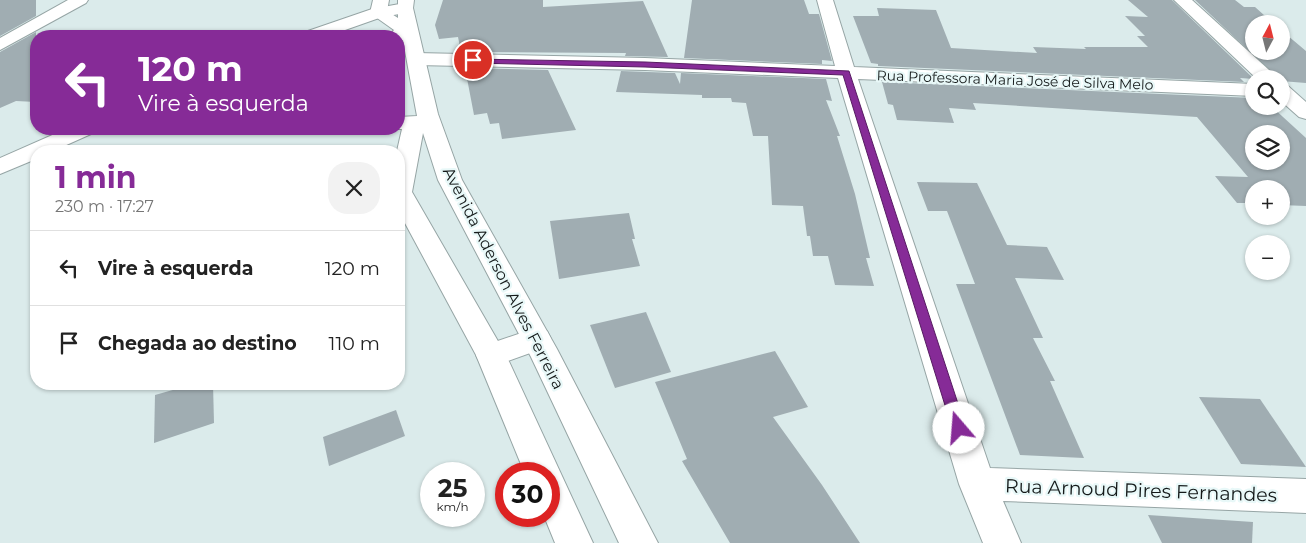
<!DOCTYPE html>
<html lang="pt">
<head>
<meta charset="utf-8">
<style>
	:root { --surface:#fff; --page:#f2f2f2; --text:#222; --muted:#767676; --line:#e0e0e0; --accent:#862b97 }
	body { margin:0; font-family:Montserrat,sans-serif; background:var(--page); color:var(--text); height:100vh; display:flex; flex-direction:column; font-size:19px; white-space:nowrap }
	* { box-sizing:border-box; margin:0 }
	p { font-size:16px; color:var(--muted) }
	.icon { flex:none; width:28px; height:28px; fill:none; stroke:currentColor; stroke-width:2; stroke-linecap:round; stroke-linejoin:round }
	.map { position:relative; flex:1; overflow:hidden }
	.sheet { position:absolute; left:30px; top:145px; width:375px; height:245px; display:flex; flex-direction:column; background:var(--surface); border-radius:20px; box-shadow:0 1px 4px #0004 }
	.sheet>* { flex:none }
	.banner { position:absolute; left:30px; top:30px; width:375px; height:105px; border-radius:20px; box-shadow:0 1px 4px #0004; background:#862b97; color:#fff; overflow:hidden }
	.needle { width:32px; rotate:7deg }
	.buttons { position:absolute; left:1245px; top:15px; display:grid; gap:10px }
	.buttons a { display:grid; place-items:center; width:45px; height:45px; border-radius:50%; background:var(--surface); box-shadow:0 1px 4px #0004; font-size:25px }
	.speed { position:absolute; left:420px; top:462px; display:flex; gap:10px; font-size:25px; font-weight:700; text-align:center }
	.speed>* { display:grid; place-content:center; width:65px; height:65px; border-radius:50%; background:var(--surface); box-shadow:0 1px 4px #0004; line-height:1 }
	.speed small { font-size:12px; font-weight:400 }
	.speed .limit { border:8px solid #d22; background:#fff; color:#111 }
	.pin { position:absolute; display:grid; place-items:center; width:42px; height:42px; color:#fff; margin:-21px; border:2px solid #fff; border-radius:50%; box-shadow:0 1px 5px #0007 }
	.me { position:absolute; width:55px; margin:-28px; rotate:342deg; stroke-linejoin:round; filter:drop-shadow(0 0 4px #0008) }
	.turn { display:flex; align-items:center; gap:18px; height:105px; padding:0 25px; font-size:22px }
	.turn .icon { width:65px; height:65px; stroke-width:2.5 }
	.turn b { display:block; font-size:35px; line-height:42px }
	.round { display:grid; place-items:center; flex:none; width:52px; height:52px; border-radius:20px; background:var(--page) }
	.overview { display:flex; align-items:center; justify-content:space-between; height:85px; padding:0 25px }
	h1 { font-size:30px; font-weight:700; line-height:38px; color:var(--accent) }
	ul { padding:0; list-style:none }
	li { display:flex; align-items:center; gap:15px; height:75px; padding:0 25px; border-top:1px solid var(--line) }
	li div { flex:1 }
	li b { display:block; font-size:19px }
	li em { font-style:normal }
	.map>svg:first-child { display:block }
	.building { fill:#a0adb2; fill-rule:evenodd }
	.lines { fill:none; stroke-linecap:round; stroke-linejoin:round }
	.minor-casing { stroke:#96a5a5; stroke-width:2 }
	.primary-casing { stroke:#96a5a5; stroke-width:2 }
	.minor { fill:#fff; fill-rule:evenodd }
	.primary { fill:#fff; fill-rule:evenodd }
	.route { fill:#862b97; stroke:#571c62 }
	.labels { text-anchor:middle; stroke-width:4.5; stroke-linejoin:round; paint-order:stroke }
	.far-street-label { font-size:14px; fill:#141919; stroke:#e8f8f8 }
	.street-label { font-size:16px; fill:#141919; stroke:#e8f8f8 }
	.near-street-label { font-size:19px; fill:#141919; stroke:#e8f8f8 }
</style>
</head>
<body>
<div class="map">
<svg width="1306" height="543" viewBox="0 0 1306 543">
	<rect width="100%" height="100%" fill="#dbebeb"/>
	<g class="building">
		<path d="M0 0H36V16L0 36Z"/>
		<path d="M443 0H543V7L643 1 668 57 625 56 626 53 461 52 458 37 439 39 435 25Z"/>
		<path d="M692 0H804L809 14H819L832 61 822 60V64L684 58Z"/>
		<path d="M1128 0H1172L1254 79 1240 78 1244 82 878 66V64L871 63 853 16H879L877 8 936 10 951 48 1037 53 1033 47 1086 49 1084 47H1148L1137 36H1145L1125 16 1148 17Z"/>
		<path d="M1195 0H1235L1244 7H1255L1274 24H1254V51H1281V30L1306 51V83L1281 81Z"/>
		<path d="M36 32V102L16 101 0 108V52Z"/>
		<path d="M465 68 548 70 576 130 502 139 499 123 490 124 487 113 474 115Z"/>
		<path d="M621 71 675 73 680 84 681 73 826 79 832 101 826 100 840 136H837L855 194 870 258H866L874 286 835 285 828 256H813L810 236H807L803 206 772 205 768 136H753L746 103 732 102 731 98H702V95L616 92Z"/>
		<path d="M882 82 1254 98V106H1271L1306 138V206L1281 205V189H1254V203H1237L1215 176 1248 177 1197 117 973 103 976 110 949 108 954 123 897 120 893 105 888 104ZM1254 134H1281V161H1254Z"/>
		<path d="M917 182 977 183 1007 245 1047 247 1064 280 1015 278 1043 338H1033L1055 381H1050L1084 458 1020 455 956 284H975L947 211H928Z"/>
		<path d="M629 213 635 239H632L640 266 559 279 550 221Z"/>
		<path d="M646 312 671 372 615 388 590 325Z"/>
		<path d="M775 351 808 407 773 417 822 485 860 543H730L682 461 687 459 655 382Z"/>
		<path d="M194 384H213L214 423 154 443 155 395Z"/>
		<path d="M1199 397 1260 399 1306 467 1241 464Z"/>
		<path d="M396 410 405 436 329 466 323 437Z"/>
		<path d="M1148 515 1253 522 1252 543H1162Z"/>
	</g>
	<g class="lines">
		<defs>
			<g id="minor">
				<path d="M68 0H88L86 3 0 50V38Z"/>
				<path d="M817 0H833L854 67 1254 84V96L858 79 990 468 1306 479V513L1003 501 1021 543H983L959 484 838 78 645 70 416 65 409 63 407 59 409 55 416 53 645 58 835 66Z"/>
				<path d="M1174 0H1192L1279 79H1257Z"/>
				<path d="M405 3 411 4 413 8 411 12 382 17 328 36H302L305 32 372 9Z"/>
				<path d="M1281 84 1288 86 1306 102V119L1299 117 1281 101Z"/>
				<path d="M66 129H94L91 134 53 151H36V159L0 174V158Z"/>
				<path d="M536 328 547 331 551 339 547 347 491 367 480 363 476 355 480 347Z"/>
			</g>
			<path id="primary" d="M373 0H389L387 11 398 18V0H414L413 8 438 114 462 180 557 349 658 543H619L531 357 438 180 423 133 412 192 506 355 593 543H555L544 516H549V474H525L476 355 399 212V151H397L402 129H396H399V117L417 116 403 40 399 41V36H389L394 30 370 13Z"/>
		</defs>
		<use href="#minor" class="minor-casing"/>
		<use href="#primary" class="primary-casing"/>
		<use href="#minor" class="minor"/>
		<use href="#primary" class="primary"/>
	</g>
	<path class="route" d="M470 59 645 62 849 71 966 428 964 432H954L952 428 843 75 645 67 473 63 470 62Z"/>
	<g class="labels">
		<g class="far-street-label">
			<text transform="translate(1015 80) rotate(2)" y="5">Rua Professora Maria José de Silva Melo</text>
		</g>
		<g class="street-label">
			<text transform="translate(504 278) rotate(63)" y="6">Avenida Aderson Alves Ferreira</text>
		</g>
		<g class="near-street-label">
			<text transform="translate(1141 490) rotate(2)" y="7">Rua Arnoud Pires Fernandes</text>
		</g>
	</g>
</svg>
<div class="buttons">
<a><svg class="needle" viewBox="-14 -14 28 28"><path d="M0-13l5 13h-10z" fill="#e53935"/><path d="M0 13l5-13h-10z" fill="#767676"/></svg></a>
<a><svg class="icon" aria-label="search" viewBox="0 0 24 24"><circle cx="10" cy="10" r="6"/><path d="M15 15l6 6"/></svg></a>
<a><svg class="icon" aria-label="layers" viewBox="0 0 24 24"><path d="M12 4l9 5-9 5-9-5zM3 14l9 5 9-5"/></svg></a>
<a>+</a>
<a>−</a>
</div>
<div class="speed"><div>25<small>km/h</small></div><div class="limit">30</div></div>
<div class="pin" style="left:473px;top:60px;background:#d93025"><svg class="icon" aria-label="arrive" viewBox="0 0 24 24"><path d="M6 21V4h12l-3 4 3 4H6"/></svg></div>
<svg class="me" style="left:959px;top:428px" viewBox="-20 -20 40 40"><circle r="19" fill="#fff"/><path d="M0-13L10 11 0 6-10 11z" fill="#862b97"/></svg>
<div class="banner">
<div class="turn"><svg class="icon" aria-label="left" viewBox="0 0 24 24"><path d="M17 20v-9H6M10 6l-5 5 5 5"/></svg><div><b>120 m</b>Vire à esquerda</div></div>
</div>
<section class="sheet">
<div class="overview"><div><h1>1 min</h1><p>230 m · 17:27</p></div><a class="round"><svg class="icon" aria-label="close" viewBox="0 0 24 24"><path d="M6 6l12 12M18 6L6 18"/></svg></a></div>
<ul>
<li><svg class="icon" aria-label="left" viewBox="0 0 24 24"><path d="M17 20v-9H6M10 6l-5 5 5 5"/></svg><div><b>Vire à esquerda</b></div><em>120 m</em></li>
<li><svg class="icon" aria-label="arrive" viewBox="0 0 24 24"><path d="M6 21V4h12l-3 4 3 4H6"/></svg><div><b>Chegada ao destino</b></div><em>110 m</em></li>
</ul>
</section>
</div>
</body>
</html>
